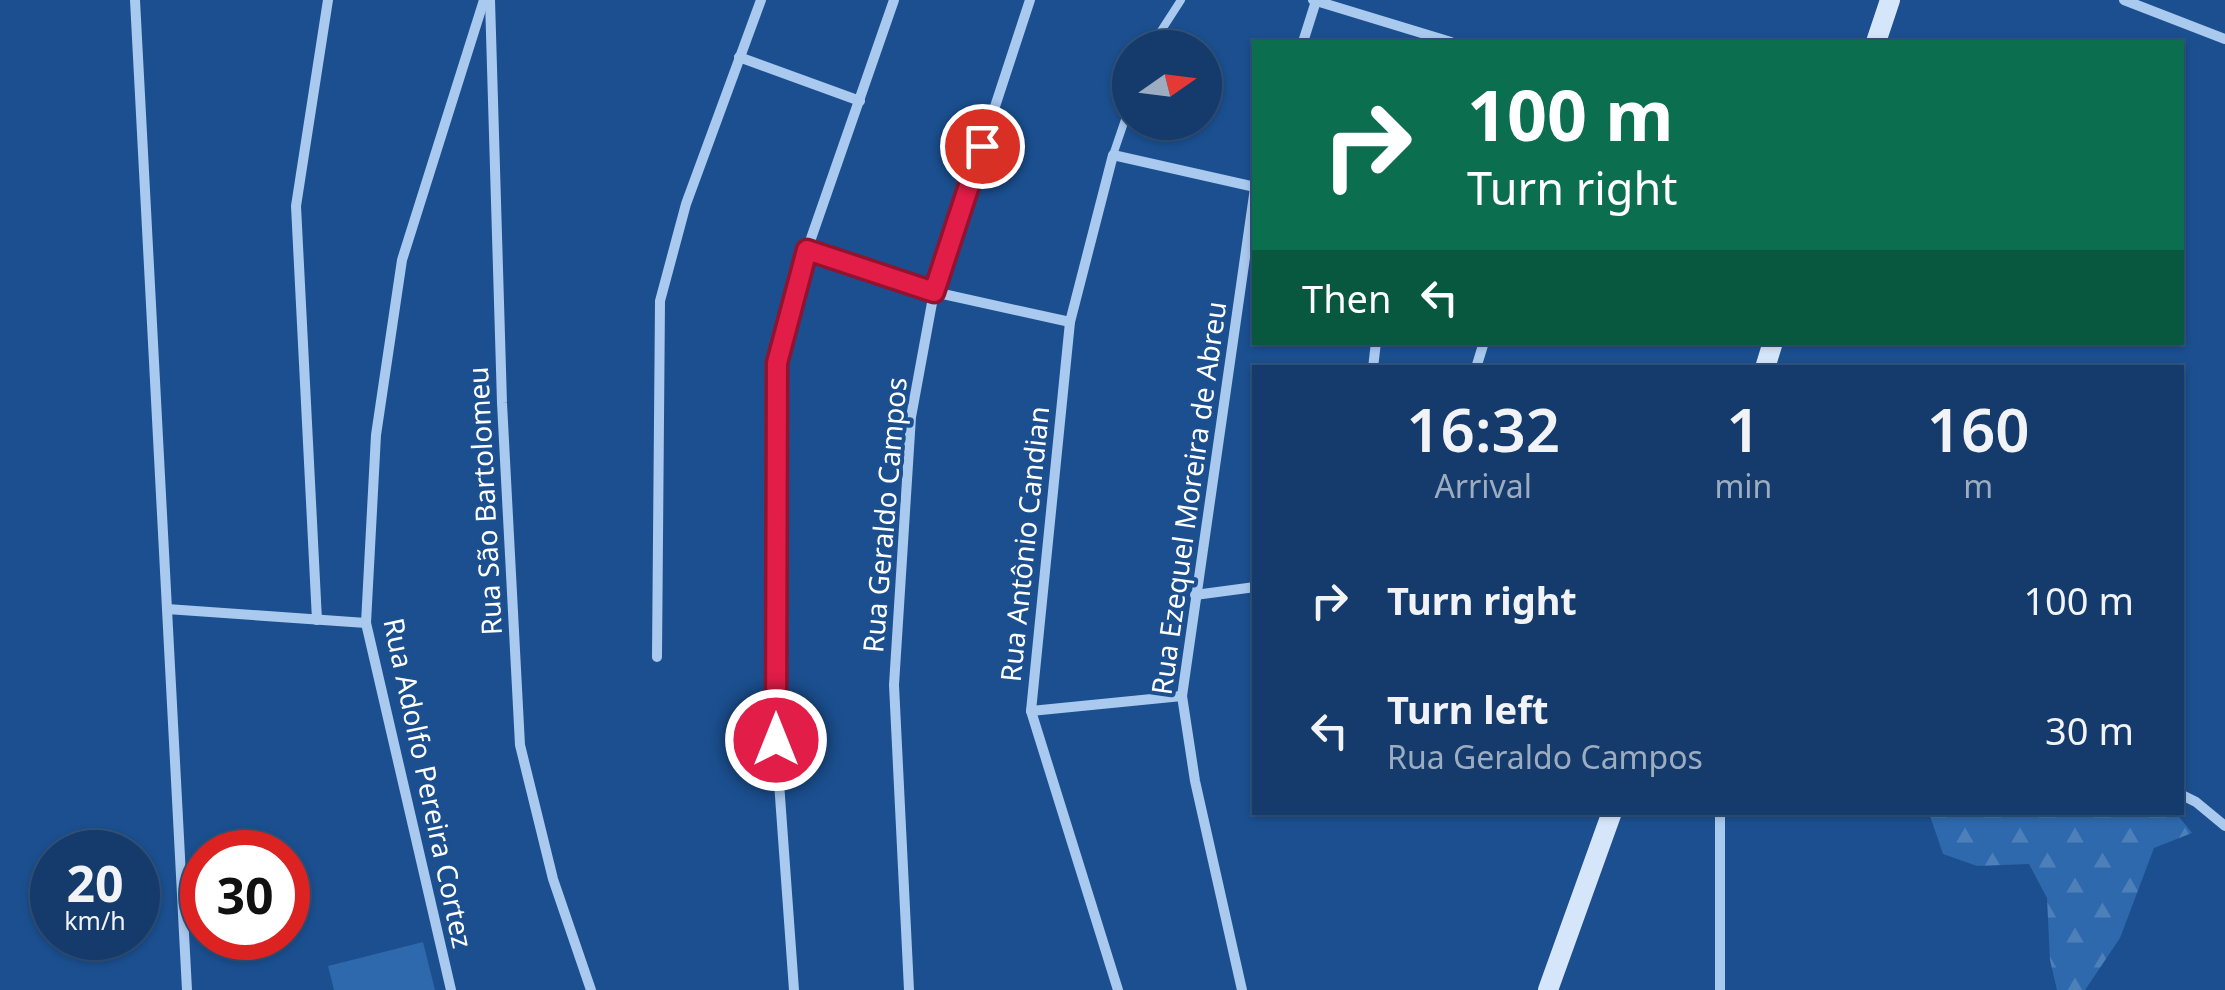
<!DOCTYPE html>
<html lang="en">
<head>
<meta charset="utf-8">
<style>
	:root { --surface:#143b6b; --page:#214673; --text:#f1f3f6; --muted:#9dadc1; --line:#33557e }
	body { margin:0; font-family:"Noto Sans",sans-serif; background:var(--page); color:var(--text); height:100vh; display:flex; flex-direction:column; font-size:38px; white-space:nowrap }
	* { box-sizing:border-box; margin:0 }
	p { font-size:32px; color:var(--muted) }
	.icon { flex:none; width:55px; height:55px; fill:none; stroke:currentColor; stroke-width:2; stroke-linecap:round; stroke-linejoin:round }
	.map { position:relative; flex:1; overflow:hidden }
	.panel { position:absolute; left:1252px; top:365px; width:932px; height:450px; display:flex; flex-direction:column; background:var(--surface); border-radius:0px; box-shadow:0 2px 8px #0004,0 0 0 2px var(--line) }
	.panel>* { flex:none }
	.guide { position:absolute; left:1252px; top:40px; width:932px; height:305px; border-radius:0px; box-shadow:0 2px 8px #0004,0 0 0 2px var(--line); background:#0b6e4f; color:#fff; overflow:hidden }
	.needle { width:65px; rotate:76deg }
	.tools { position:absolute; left:1112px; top:30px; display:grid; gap:20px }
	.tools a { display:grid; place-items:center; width:110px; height:110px; border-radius:50%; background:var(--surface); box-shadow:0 2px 8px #0004,0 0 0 2px var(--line); font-size:50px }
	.speed { position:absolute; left:30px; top:830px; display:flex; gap:20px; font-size:50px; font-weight:700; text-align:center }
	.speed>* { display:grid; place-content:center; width:130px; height:130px; border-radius:50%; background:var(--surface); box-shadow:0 2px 8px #0004,0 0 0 2px var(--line); line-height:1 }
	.speed small { font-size:25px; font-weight:400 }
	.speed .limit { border:15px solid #d22; background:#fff; color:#111 }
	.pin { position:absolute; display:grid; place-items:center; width:85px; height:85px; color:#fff; margin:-42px; border:5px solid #fff; border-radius:50%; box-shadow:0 2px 10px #0007 }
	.me { position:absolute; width:110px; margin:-55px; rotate:0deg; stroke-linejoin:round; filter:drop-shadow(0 0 8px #0008) }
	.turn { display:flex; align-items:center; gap:35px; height:210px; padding:0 50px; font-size:45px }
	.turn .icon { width:130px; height:130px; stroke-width:2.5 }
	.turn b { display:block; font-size:70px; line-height:85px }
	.then { display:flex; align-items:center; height:95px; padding:0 50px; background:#0003; gap:20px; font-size:38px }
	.eta { display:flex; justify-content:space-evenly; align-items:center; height:170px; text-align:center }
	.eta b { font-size:60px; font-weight:600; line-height:70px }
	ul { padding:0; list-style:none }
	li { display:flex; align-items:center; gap:30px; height:130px; padding:0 50px }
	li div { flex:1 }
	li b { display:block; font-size:38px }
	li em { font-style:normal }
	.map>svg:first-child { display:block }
	.forest { fill:url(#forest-firs) }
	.pitch { fill:#2e69ad }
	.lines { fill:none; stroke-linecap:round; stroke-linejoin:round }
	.lane { stroke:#a9c9ee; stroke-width:8 }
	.street { stroke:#a9c9ee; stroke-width:10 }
	.secondary { stroke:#d6e6fa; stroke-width:20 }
	.route-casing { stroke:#92132f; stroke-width:25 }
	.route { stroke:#e11d48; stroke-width:18 }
	.labels { text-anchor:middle; stroke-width:8; stroke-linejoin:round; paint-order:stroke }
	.street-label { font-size:28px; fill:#fff; stroke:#1b4f8f }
</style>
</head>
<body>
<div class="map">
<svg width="2225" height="990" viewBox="0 0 2225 990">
	<defs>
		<pattern id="forest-firs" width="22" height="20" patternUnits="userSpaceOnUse" patternTransform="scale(2.5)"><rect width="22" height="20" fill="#2e69ad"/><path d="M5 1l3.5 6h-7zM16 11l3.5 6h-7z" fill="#4d80b9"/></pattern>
	</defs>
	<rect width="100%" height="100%" fill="#1b4f8f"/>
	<path class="forest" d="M1929 813H2176L2192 833 2154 848 2120 938 2085 990H2057L2050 960 2047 898 2029 864 1977 866 1943 854Z"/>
	<path class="pitch" d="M423 942 435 990H334L328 966Z"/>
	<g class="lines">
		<g class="lane">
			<path d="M1150 48 1181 0"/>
			<path d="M1113 155 1130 105"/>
		</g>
		<g class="street">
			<path d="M135 0 187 990"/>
			<path d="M490 0 502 403 520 745 553 879 591 990"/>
			<path d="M1313 0 1451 42"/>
			<path d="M2124 0 2225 39"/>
			<path d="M1303 42 1316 1"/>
			<path d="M739 57 860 101"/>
			<path d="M807 250 934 292 1070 322"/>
			<path d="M1373 368 1376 342"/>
			<path d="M1476 368 1484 342"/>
			<path d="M1195 595 1255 587"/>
			<path d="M167 609 366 623"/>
			<path d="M317 620 296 206 328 0"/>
			<path d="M657 657 660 301 686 204 761 0"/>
			<path d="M1031 711 1182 696"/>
			<path d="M2182 795 2196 802 2225 826"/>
			<path d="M451 990 366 623 376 435 402 260 484 0"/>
			<path d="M794 990 776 741 777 363 807 250 894 0"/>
			<path d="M909 990 894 685 911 417 934 292 1030 0"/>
			<path d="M1118 990 1031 711 1070 322 1113 155 1255 187"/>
			<path d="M1242 990 1195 781 1182 696 1255 188"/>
			<path d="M1720 990V812"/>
		</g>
		<g class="secondary">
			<path d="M1876 42 1890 0"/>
			<path d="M1765 368 1773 342"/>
			<path d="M1548 990 1612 812"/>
		</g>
	</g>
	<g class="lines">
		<defs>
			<path id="route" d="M776 740 777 363 807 250 934 292 982 146"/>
		</defs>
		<use href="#route" class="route-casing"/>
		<use href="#route" class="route"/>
	</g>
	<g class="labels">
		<g class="street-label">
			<text transform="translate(1189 498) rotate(-82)" y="10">Rua Ezequel Moreira de Abreu</text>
			<text transform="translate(485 501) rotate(-93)" y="10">Rua São Bartolomeu</text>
			<text transform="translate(885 515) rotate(-85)" y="10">Rua Geraldo Campos</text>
			<text transform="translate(1025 544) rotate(-84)" y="10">Rua Antônio Candian</text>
			<text transform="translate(428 783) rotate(78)" y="10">Rua Adolfo Pereira Cortez</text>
		</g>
	</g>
</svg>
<div class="tools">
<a><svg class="needle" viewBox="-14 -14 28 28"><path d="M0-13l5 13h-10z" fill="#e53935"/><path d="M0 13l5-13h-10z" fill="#9dadc1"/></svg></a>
</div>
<div class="speed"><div>20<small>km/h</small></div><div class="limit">30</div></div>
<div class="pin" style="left:982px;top:146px;background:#d93025"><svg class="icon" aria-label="arrive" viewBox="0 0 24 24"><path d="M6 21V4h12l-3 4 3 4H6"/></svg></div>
<svg class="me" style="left:776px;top:740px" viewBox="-20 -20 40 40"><circle r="17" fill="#e11d48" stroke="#fff" stroke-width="3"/><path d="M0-11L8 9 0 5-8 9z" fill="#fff"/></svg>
<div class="guide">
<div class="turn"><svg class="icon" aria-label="right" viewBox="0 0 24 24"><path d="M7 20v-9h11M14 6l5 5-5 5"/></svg><div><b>100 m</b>Turn right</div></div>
<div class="then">Then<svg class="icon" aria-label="left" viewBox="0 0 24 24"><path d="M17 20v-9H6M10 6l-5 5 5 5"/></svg></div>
</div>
<section class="panel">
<div class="eta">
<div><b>16:32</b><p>Arrival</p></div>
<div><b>1</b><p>min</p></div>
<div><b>160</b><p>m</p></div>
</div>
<ul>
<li><svg class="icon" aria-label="right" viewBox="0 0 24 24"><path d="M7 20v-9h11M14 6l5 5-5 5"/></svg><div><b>Turn right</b></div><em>100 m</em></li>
<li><svg class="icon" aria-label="left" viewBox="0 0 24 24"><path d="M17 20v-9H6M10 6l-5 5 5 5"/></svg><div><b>Turn left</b><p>Rua Geraldo Campos</p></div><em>30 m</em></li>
</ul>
</section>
</div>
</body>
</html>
